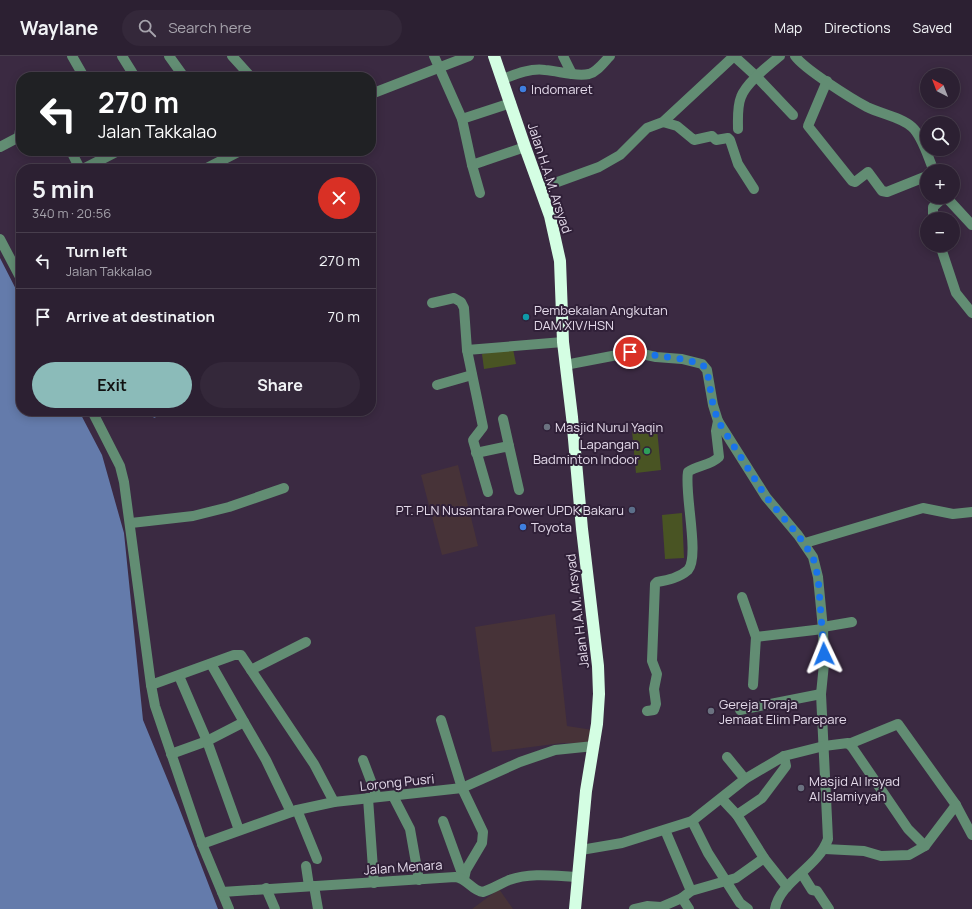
<!DOCTYPE html>
<html lang="en">
<head>
<meta charset="utf-8">
<style>
	:root { --surface:#2c2032; --page:#34283a; --text:#f1f3f6; --muted:#a6a3ac; --line:#483e4d; --accent:#8bbbb9 }
	body { margin:0; font-family:Manrope,sans-serif; background:var(--page); color:var(--text); height:100vh; display:flex; flex-direction:column; font-size:15px; white-space:nowrap }
	* { box-sizing:border-box; margin:0 }
	p { font-size:13px; color:var(--muted) }
	.icon { flex:none; width:22px; height:22px; fill:none; stroke:currentColor; stroke-width:2; stroke-linecap:round; stroke-linejoin:round }
	.map { position:relative; flex:1; overflow:hidden }
	.details { position:absolute; left:16px; top:108px; width:360px; height:252px; display:flex; flex-direction:column; background:var(--surface); border-radius:16px; box-shadow:0 2px 10px #0003,0 0 0 1px var(--line) }
	.details>* { flex:none }
	.banner { position:absolute; left:16px; top:16px; width:360px; height:84px; border-radius:16px; box-shadow:0 2px 10px #0003,0 0 0 1px var(--line); background:#202124; color:#fff; overflow:hidden }
	.needle { width:26px; rotate:318deg }
	.tools { position:absolute; left:920px; top:12px; display:grid; gap:8px }
	.tools a { display:grid; place-items:center; width:40px; height:40px; border-radius:50%; background:var(--surface); box-shadow:0 2px 10px #0003,0 0 0 1px var(--line); font-size:20px }
	.pin { position:absolute; display:grid; place-items:center; width:34px; height:34px; color:#fff; margin:-17px; border:2px solid #fff; border-radius:50%; box-shadow:0 1px 4px #0007 }
	.me { position:absolute; width:44px; margin:-22px; rotate:358deg; stroke-linejoin:round; filter:drop-shadow(0 0 3px #0008) }
	.turn { display:flex; align-items:center; gap:14px; height:84px; padding:0 16px; font-size:18px }
	.turn .icon { width:52px; height:52px; stroke-width:2.5 }
	.turn b { display:block; font-size:28px; line-height:34px }
	.round { display:grid; place-items:center; flex:none; width:42px; height:42px; border-radius:21px; background:var(--page) }
	.overview { display:flex; align-items:center; justify-content:space-between; height:68px; padding:0 16px }
	h1 { font-size:24px; font-weight:700; line-height:30px }
	.cta { display:flex; gap:8px; margin-top:auto; padding:8px 16px }
	.cta a { flex:1; height:46px; border-radius:24px; background:var(--accent); color:#111; font-size:16px; font-weight:700; line-height:46px; text-align:center }
	.cta a+a { background:var(--page); color:var(--text) }
	ul { padding:0; list-style:none }
	li { display:flex; align-items:center; gap:12px; height:56px; padding:0 16px; border-top:1px solid var(--line) }
	li div { flex:1 }
	li b { display:block; font-size:15px }
	li em { font-style:normal }
	header { display:flex; align-items:center; gap:24px; box-sizing:border-box; height:56px; padding:0 20px; background:var(--surface); border-bottom:1px solid var(--line) }
	header strong { font-size:19px }
	nav { display:flex; gap:22px; margin-inline-start:auto; font-size:14px }
	.search { width:280px; height:36px; background:var(--page); display:flex; align-items:center; gap:10px; box-sizing:border-box; padding:0 14px; border-radius:22px; color:var(--muted); font-size:15px }
	.map>svg:first-child { display:block }
	.industrial { fill:#473338 }
	.green { fill:#495423 }
	.water { fill:#647bab }
	.lines { fill:none; stroke-linecap:round; stroke-linejoin:round }
	.minor { stroke:#628d73; stroke-width:10 }
	.highway { stroke:#d4fee3; stroke-width:12 }
	.route { stroke:#1a73e8; stroke-width:7; stroke-dasharray:0 12.6 }
	.shop-dot { fill:#3f7fe0; stroke:#302038; stroke-width:1.5 }
	.culture-dot { fill:#0f9aa8; stroke:#302038; stroke-width:1.5 }
	.worship-dot { fill:#6b7280; stroke:#302038; stroke-width:1.5 }
	.leisure-dot { fill:#2e9e5b; stroke:#302038; stroke-width:1.5 }
	.service-dot { fill:#5c6f8a; stroke:#302038; stroke-width:1.5 }
	.labels { text-anchor:middle; stroke-width:4; stroke-linejoin:round; paint-order:stroke }
	.poi-label { font-size:13px; fill:#e4daea; stroke:#302038; text-anchor:start }
	.street-label { font-size:13px; fill:#e4daea; stroke:#302038 }
</style>
</head>
<body>
<header>
<strong>Waylane</strong>
<div class="search"><svg class="icon" aria-label="search" viewBox="0 0 24 24"><circle cx="10" cy="10" r="6"/><path d="M15 15l6 6"/></svg>Search here</div>
<nav><a>Map</a><a>Directions</a><a>Saved</a></nav>
</header>
<div class="map">
<svg width="972" height="853" viewBox="0 0 972 853">
	<rect width="100%" height="100%" fill="#3b2a42"/>
	<g class="industrial">
		<path d="M458 409 478 490 442 499 421 419Z"/>
		<path d="M555 558 567 670 593 674 592 687H562L492 696 475 571Z"/>
		<path d="M499 833 513 853H472Z"/>
	</g>
	<g class="green">
		<path d="M513 293 516 308 484 313 482 298Z"/>
		<path d="M657 373 661 414 636 417 632 375Z"/>
		<path d="M682 457 684 502 665 503 662 459Z"/>
	</g>
	<g class="water">
		<path d="M0 202 21 243V355H79L102 399 124 477 143 664 178 749 218 853H0Z"/>
		<path d="M149 355H169L154 362Z"/>
	</g>
	<g class="lines">
		<g class="minor">
			<path d="M72 0 84 21"/>
			<path d="M122 0 135 21"/>
			<path d="M169 0 184 21"/>
			<path d="M232 0 251 21"/>
			<path d="M434 0 462 63"/>
			<path d="M563 0 572 18"/>
			<path d="M734 0 757 21 793 59"/>
			<path d="M795 0C804 13 852 43 867 51 881 58 901 61 912 71 923 81 928 102 934 115"/>
			<path d="M503 23C516 18 531 12 545 14 559 15 575 21 589 18 597 16 604 6 610 0"/>
			<path d="M827 25 808 70 852 125 855 126 868 116 882 135 887 136 927 120"/>
			<path d="M371 38 469 0"/>
			<path d="M663 66 677 70 694 84 712 80 716 84 728 82 730 84 738 108 754 133"/>
			<path d="M738 73C738 63 737 51 741 41 746 27 768 10 780 0"/>
			<path d="M0 91 19 81 21 67"/>
			<path d="M71 95 80 113"/>
			<path d="M472 109 525 91"/>
			<path d="M83 113 118 95"/>
			<path d="M205 113 240 95"/>
			<path d="M541 132 599 111 620 99 647 72 663 66 734 0"/>
			<path d="M480 137 472 109 462 63 511 47"/>
			<path d="M946 141 972 169"/>
			<path d="M933 163V151L944 141"/>
			<path d="M0 183 21 223"/>
			<path d="M940 189 956 237 972 257"/>
			<path d="M432 247 454 242 461 246 464 252 467 294 483 371 473 384 488 436"/>
			<path d="M467 294 563 286"/>
			<path d="M565 309 633 296 656 301 682 303 702 308 707 314 713 349 718 365 766 441 798 479 813 501 818 521 823 573 824 608 821 638 828 783C818 812 780 825 775 853"/>
			<path d="M437 329 472 319"/>
			<path d="M92 355 120 410 124 426 151 629 155 650 202 788 229 853"/>
			<path d="M503 363 509 390"/>
			<path d="M476 397 509 390 519 434"/>
			<path d="M131 467 193 460 229 451 284 432"/>
			<path d="M805 487 923 452 953 458 972 456"/>
			<path d="M742 541 756 581 753 629"/>
			<path d="M823 571 852 566"/>
			<path d="M756 581 823 573"/>
			<path d="M251 614 306 586"/>
			<path d="M179 620 207 685 239 774"/>
			<path d="M151 629 234 599H241L314 708 334 746"/>
			<path d="M740 654 821 638"/>
			<path d="M647 655 654 654 656 648 654 633 657 618 652 605 655 528 657 526C668 524 679 522 688 514 700 501 684 436 688 416 697 409 710 410 719 401L716 375 718 365"/>
			<path d="M441 664 462 732 483 776 482 787 466 814 464 823"/>
			<path d="M244 666 266 704 291 756"/>
			<path d="M849 688 898 668 956 749"/>
			<path d="M171 698 207 685 244 666 211 608"/>
			<path d="M727 701 745 723"/>
			<path d="M363 704 377 741"/>
			<path d="M393 740 410 773 419 824"/>
			<path d="M368 742 374 827"/>
			<path d="M722 743 737 759 762 742 786 710 784 700"/>
			<path d="M297 754 317 803"/>
			<path d="M737 759 764 802"/>
			<path d="M443 765 464 823"/>
			<path d="M692 765 708 797 740 847 748 853"/>
			<path d="M665 774 691 835"/>
			<path d="M202 788 297 754 334 746 462 732 520 706 555 694 594 690"/>
			<path d="M825 793 864 795 881 800 909 799 925 790 956 749 972 779"/>
			<path d="M581 794 622 787 692 765 745 723 784 700 824 690 848 687 852 691 908 773 925 790"/>
			<path d="M306 810 309 830"/>
			<path d="M802 818 812 834 817 835 829 853"/>
			<path d="M314 830 318 853"/>
			<path d="M266 832 275 853"/>
			<path d="M222 836 455 821C467 822 472 835 483 836 492 833 500 828 509 824 531 816 556 820 578 821"/>
			<path d="M682 842 689 853"/>
			<path d="M634 853 647 850 661 851 682 842 691 835 736 822 764 802 787 831"/>
		</g>
		<path class="highway" d="M494 0 525 91 550 160 560 205 563 286 572 361 582 473 598 610 599 638 597 668 586 735 575 853"/>
	</g>
	<g class="lines">
		<path class="route" d="M630 296 682 303 702 308 707 314 713 349 718 365 766 441 798 479 813 501 818 521 824 598"/>
	</g>
	<g class="shop-dot">
		<circle cx="523" cy="33" r="4"/>
		<circle cx="523" cy="471" r="4"/>
	</g>
	<circle class="culture-dot" cx="526" cy="261" r="4"/>
	<g class="worship-dot">
		<circle cx="547" cy="371" r="4"/>
		<circle cx="711" cy="655" r="4"/>
		<circle cx="801" cy="732" r="4"/>
	</g>
	<circle class="leisure-dot" cx="647" cy="395" r="4"/>
	<circle class="service-dot" cx="632" cy="454" r="4"/>
	<g class="labels">
		<g class="poi-label">
			<text x="531" y="38">Indomaret</text>
			<text x="534" y="259">Pembekalan Angkutan<tspan x="534" dy="15">DAM XIV/HSN</tspan></text>
			<text x="555" y="376">Masjid Nurul Yaqin</text>
			<text x="639" y="393" text-anchor="end">Lapangan<tspan x="639" dy="15">Badminton Indoor</tspan></text>
			<text x="624" y="459" text-anchor="end">PT. PLN Nusantara Power UPDK Bakaru</text>
			<text x="531" y="476">Toyota</text>
			<text x="719" y="653">Gereja Toraja<tspan x="719" dy="15">Jemaat Elim Parepare</tspan></text>
			<text x="809" y="730">Masjid Al Irsyad<tspan x="809" dy="15">Al Islamiyyah</tspan></text>
		</g>
		<g class="street-label">
			<text transform="translate(550 122) rotate(72)" y="5">Jalan H.A.M. Arsyad</text>
			<text transform="translate(577 555) rotate(-97)" y="5">Jalan H.A.M. Arsyad</text>
			<text transform="translate(397 726) rotate(-6)" y="5">Lorong Pusri</text>
			<text transform="translate(403 811) rotate(-4)" y="5">Jalan Menara</text>
		</g>
	</g>
</svg>
<div class="tools">
<a><svg class="needle" viewBox="-14 -14 28 28"><path d="M0-13l5 13h-10z" fill="#e53935"/><path d="M0 13l5-13h-10z" fill="#a6a3ac"/></svg></a>
<a><svg class="icon" aria-label="search" viewBox="0 0 24 24"><circle cx="10" cy="10" r="6"/><path d="M15 15l6 6"/></svg></a>
<a>+</a>
<a>−</a>
</div>
<div class="pin" style="left:630px;top:296px;background:#d93025"><svg class="icon" aria-label="arrive" viewBox="0 0 24 24"><path d="M6 21V4h12l-3 4 3 4H6"/></svg></div>
<svg class="me" style="left:824px;top:598px" viewBox="-20 -20 40 40"><path d="M0-17L14 15 0 8-14 15z" fill="#1a73e8" stroke="#fff" stroke-width="4"/></svg>
<div class="banner">
<div class="turn"><svg class="icon" aria-label="left" viewBox="0 0 24 24"><path d="M17 20v-9H6M10 6l-5 5 5 5"/></svg><div><b>270 m</b>Jalan Takkalao</div></div>
</div>
<section class="details">
<div class="overview"><div><h1>5 min</h1><p>340 m · 20:56</p></div><a class="round" style="background:#d93025;color:#fff"><svg class="icon" aria-label="close" viewBox="0 0 24 24"><path d="M6 6l12 12M18 6L6 18"/></svg></a></div>
<ul>
<li><svg class="icon" aria-label="left" viewBox="0 0 24 24"><path d="M17 20v-9H6M10 6l-5 5 5 5"/></svg><div><b>Turn left</b><p>Jalan Takkalao</p></div><em>270 m</em></li>
<li><svg class="icon" aria-label="arrive" viewBox="0 0 24 24"><path d="M6 21V4h12l-3 4 3 4H6"/></svg><div><b>Arrive at destination</b></div><em>70 m</em></li>
</ul>
<div class="cta"><a>Exit</a><a>Share</a></div>
</section>
</div>
</body>
</html>
